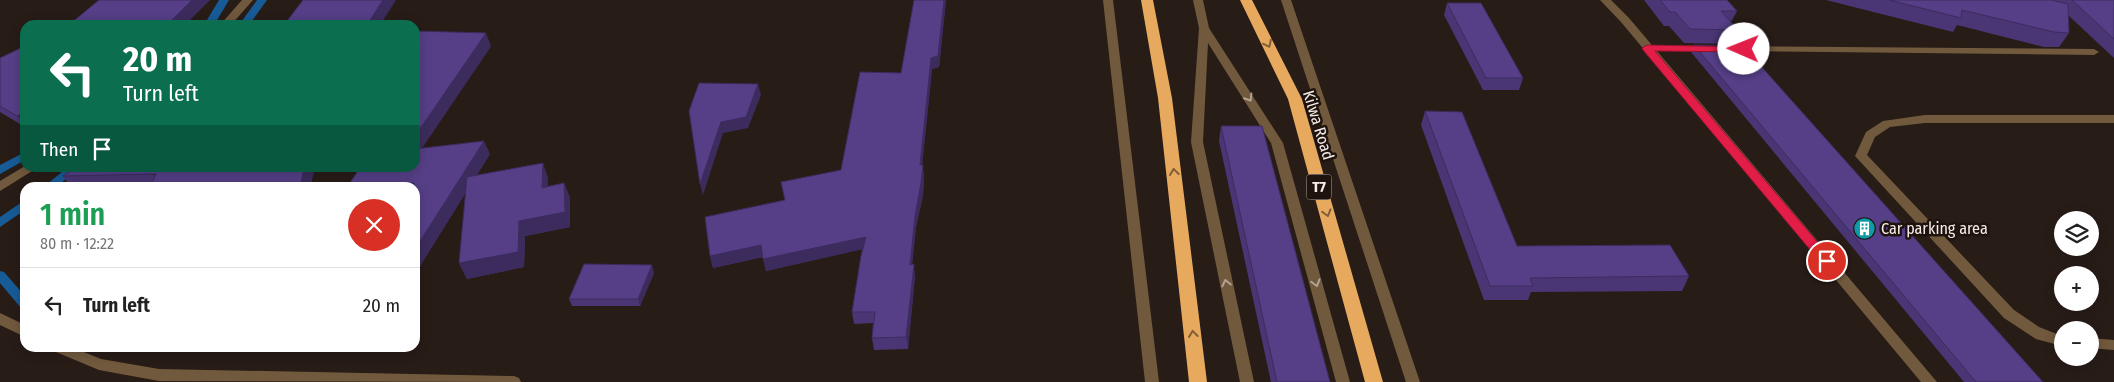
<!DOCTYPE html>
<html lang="en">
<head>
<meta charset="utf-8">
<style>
	:root { --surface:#fff; --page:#f2f2f2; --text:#222; --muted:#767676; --line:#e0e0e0 }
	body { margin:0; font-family:"Fira Sans Condensed",sans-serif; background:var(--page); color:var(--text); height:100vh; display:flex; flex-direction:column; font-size:19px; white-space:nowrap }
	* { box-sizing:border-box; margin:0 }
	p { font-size:16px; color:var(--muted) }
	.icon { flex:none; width:28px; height:28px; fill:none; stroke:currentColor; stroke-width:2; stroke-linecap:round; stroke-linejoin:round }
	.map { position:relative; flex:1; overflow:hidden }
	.side { position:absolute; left:20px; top:182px; width:400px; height:170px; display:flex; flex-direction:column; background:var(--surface); border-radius:15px; box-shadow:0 2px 12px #0003 }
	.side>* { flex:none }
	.guide { position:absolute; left:20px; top:20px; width:400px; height:152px; border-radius:15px; box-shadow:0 2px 12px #0003; background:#0b6e4f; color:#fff; overflow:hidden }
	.fabs { position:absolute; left:2054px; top:211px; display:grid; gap:10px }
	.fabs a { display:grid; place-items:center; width:45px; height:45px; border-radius:50%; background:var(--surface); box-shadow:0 2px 12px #0003; font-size:25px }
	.pin { position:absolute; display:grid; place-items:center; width:42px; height:42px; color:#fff; margin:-21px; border:2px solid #fff; border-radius:50%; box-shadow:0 1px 5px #0007 }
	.me { position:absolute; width:55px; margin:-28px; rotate:271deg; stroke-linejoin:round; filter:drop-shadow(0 0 4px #0008) }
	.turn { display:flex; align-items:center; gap:18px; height:105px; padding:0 20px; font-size:22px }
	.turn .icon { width:65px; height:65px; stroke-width:2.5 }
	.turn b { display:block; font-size:35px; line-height:42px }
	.then { display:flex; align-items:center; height:48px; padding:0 20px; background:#0003; gap:10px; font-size:19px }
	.round { display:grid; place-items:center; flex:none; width:52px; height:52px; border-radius:26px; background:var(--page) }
	.summary { display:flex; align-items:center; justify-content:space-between; height:85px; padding:0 20px }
	h1 { font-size:30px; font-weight:600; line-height:38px; color:#1e9e55 }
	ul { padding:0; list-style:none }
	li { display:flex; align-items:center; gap:15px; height:75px; padding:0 20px; border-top:1px solid var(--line) }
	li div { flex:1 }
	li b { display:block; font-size:19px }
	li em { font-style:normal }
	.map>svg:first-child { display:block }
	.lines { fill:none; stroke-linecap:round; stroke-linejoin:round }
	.stream { fill:#175c97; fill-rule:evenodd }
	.lane { fill:#71593d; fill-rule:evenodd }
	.street { fill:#71593d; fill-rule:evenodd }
	.highway { fill:#e6a95e; fill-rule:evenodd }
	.wall { fill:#4a3674 }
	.shaded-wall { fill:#3c2c5e }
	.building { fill:#563f87; stroke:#3c2c5e }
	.oneway { stroke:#825e36 }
	.oneway2 { stroke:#b3a393 }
	.route { fill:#e11d48; stroke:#92132f }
	.labels { text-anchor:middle; stroke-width:5; stroke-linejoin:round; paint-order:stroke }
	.shield { fill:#1f130e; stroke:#b5aca7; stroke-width:1 }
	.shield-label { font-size:15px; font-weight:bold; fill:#f5ede9 }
	.street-label { font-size:16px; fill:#f5ede9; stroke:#1f130e }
	.poi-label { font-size:16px; fill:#f5ede9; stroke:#1f130e; text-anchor:start }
</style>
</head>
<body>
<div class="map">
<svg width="2114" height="382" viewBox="0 0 2114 382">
	<rect width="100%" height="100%" fill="#281c17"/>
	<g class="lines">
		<g class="stream">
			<path d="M219 0H229L214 25H204Z"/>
			<path d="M257 0H267L249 25H239Z"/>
			<path d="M25 152V160L0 174V165Z"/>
			<path d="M67 168H79L55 188H42Z"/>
			<path d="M25 200V210L0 227V217Z"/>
			<path d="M0 271 4 272 25 296V310L21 308 0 283Z"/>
		</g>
		<g class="lane">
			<path d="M1193 0H1203L1209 28 1283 143 1350 382H1336L1271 143 1208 43 1203 142 1254 382H1240L1191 142 1199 28Z"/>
			<path d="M1647 45 1709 46 1714 49 1709 52 1643 50 1642 48Z"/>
			<path d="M1729 46 2094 49 2099 52 2094 55 1725 51 1724 49 1725 47Z"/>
			<path d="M1925 115H2114V123H1925L1890 127 1875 137 1867 155 2014 310 2039 327 2062 336V346L2036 339 2004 318 1855 156 1866 132 1883 121Z"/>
			<path d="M2090 338 2114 340V350L2090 348Z"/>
		</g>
		<g class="street">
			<path d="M242 0H253L231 25H220Z"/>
			<path d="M1103 0H1113L1159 382H1145Z"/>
			<path d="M1281 0H1291L1420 382H1406Z"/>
			<path d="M1600 0H1611L1629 18 1937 382H1921L1621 22Z"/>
			<path d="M25 166 37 168 0 191V181Z"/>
			<path d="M0 313 25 325V337L0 325Z"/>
			<path d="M54 348H74L101 359 159 369 514 376 519 378 521 382 159 381 99 370 56 352Z"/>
		</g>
		<g class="highway">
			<path d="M1141 0H1153L1172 98 1207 382H1189L1158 98Z"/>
			<path d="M1240 0H1252L1302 99 1383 382H1365L1288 99Z"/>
		</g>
	</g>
	<g class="wall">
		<path d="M914 0H946L939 67 932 69 922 165 924 176 923 195 916 227 912 264 915 276 908 349 874 350 872 338 873 323 854 324 852 312 862 249 766 271 763 257 713 268 710 256 785 200 841 170 901 73Z"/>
		<path d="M1644 0H1727L1737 11 1731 22 1738 30 1732 44 1684 43 1669 26H1664Z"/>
		<path d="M1826 0H2114V58L2068 15 2069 33 2059 47H2044L1957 25 1953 32Z"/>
		<path d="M1447 3 1523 78 1519 90H1483L1444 15Z"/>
		<path d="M415 31 491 46 422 148 490 154 476 176 548 178V186L564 183 570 198V227L525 236 524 267 467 279 459 263 466 192 415 274V188H350L349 184 415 168Z"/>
		<path d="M1694 45 2043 382H1964L1691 52Z"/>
		<path d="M25 46V127L0 112V58Z"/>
		<path d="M1425 111 1517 246 1689 276 1682 291 1531 292 1528 300H1484L1421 125Z"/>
		<path d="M1221 126 1330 382H1271L1219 141Z"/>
		<path d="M74 168 310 188H71L63 176Z"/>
		<path d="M654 273 640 306H572L569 299Z"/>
	</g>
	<g class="shaded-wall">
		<path d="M192 0H210L185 25H167Z"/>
		<path d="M383 0H396L380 25H367Z"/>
		<path d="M944 0H946L939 67 932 69 921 176 920 165 931 58Z"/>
		<path d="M486 33 491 46 415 158V136Z"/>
		<path d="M758 84 761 95 748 128 723 133 703 195 700 184 721 122Z"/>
		<path d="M25 112V126L17 116Z"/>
		<path d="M484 141 490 154 415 274V249Z"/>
		<path d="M543 163 548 178V203L542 188Z"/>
		<path d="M923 165 924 176 923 195 916 227 911 276 910 265 915 216Z"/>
		<path d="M304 168H315L310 188H300Z"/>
		<path d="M564 183 570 198V227L525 236 524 267 467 279 459 263 519 221Z"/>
		<path d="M866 237 868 248 766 271 763 259Z"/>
		<path d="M761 245 763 257 713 268 710 256Z"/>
		<path d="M914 264 915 276 908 349 906 337Z"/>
		<path d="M652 265 654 273 640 306 638 299Z"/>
	</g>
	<g class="building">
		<path d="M99 0H192L167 25H65L76 19Z"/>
		<path d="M303 0H383L367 25H284Z"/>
		<path d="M914 0H944L938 56 931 58 920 165H923L921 183 915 216 910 265 914 264 906 337 872 338 875 312H852L861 256 866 237 763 259 761 245 710 256 705 217 785 200 781 182 841 170 860 72 901 73Z"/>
		<path d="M1660 0H1727L1737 11H1721L1738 30 1690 29 1675 12H1670Z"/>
		<path d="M1889 0H2051L2068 4 2069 33 2054 32 1962 10 1961 18Z"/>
		<path d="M2072 0H2114V39Z"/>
		<path d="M1447 3H1481L1523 78H1486Z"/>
		<path d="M415 31 486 33 415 136Z"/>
		<path d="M1694 45 1743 46 2043 382H1976Z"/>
		<path d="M25 46V112L17 116 0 106V58Z"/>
		<path d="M699 83 758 84 746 117 721 122 700 184 689 111Z"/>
		<path d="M1425 111 1462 112 1517 246 1670 245 1689 276 1530 278 1533 286H1490Z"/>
		<path d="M1221 126H1262L1330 382H1277Z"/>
		<path d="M484 141 415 249V188H414V183L349 184 360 168H415V149Z"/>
		<path d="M543 163 542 188 564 183 565 212 519 221 518 252 459 263 467 177Z"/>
		<path d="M74 168H304L300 188H150L156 174 63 176Z"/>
		<path d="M584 264 652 265 638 299H569Z"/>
	</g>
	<defs><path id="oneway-chevron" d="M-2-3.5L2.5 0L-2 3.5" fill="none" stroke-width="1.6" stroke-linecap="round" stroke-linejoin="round" transform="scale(1.25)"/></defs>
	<g class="oneway">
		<use href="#oneway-chevron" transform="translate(1268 44) rotate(64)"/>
		<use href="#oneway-chevron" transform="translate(1174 172) rotate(-97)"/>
		<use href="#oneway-chevron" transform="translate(1327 213) rotate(74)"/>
		<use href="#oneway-chevron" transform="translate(1193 334) rotate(-97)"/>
	</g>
	<g class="oneway2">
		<use href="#oneway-chevron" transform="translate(1249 98) rotate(58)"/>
		<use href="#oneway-chevron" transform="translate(1226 283) rotate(-102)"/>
		<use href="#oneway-chevron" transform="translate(1316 283) rotate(74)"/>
	</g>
	<path class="route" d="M1647 45 1748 47V51L1744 52 1655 51 1831 258 1833 261 1831 264H1822L1643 50 1642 48Z"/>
	<defs>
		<symbol id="building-disc" viewBox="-11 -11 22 22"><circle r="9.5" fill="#0f9aa8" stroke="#1f130e"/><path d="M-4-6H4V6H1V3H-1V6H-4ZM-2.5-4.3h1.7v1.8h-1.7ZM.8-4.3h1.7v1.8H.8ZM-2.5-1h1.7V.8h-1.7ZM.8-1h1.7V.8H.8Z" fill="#fff"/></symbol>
	</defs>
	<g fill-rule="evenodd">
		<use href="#building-disc" x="1852" y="216" width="25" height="25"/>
	</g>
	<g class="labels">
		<rect class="shield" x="1306.5" y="174.5" width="25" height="25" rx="4"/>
		<g class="shield-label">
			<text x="1319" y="192">T7</text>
		</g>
		<g class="street-label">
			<text transform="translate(1319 125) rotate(73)" y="6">Kilwa Road</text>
		</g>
		<g class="poi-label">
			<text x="1881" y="234">Car parking area</text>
		</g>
	</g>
</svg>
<div class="fabs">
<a><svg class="icon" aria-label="layers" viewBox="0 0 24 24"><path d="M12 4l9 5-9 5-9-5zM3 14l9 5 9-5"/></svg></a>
<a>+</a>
<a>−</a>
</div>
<div class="pin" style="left:1827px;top:261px;background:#d93025"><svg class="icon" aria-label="arrive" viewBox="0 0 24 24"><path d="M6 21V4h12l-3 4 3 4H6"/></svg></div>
<svg class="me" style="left:1744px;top:49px" viewBox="-20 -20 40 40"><circle r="19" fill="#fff"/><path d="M0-13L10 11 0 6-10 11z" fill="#e11d48"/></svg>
<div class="guide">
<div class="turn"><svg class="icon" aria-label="left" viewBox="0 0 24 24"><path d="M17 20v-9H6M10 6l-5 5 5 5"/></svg><div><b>20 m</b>Turn left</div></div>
<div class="then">Then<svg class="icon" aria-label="arrive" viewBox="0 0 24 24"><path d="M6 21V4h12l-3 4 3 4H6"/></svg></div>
</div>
<section class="side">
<div class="summary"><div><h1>1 min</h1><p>80 m · 12:22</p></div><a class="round" style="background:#d93025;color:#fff"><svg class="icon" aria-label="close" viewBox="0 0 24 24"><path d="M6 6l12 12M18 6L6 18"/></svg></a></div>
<ul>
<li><svg class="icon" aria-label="left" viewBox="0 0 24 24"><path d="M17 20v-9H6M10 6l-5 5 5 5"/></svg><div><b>Turn left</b></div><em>20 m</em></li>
</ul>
</section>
</div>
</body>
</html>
